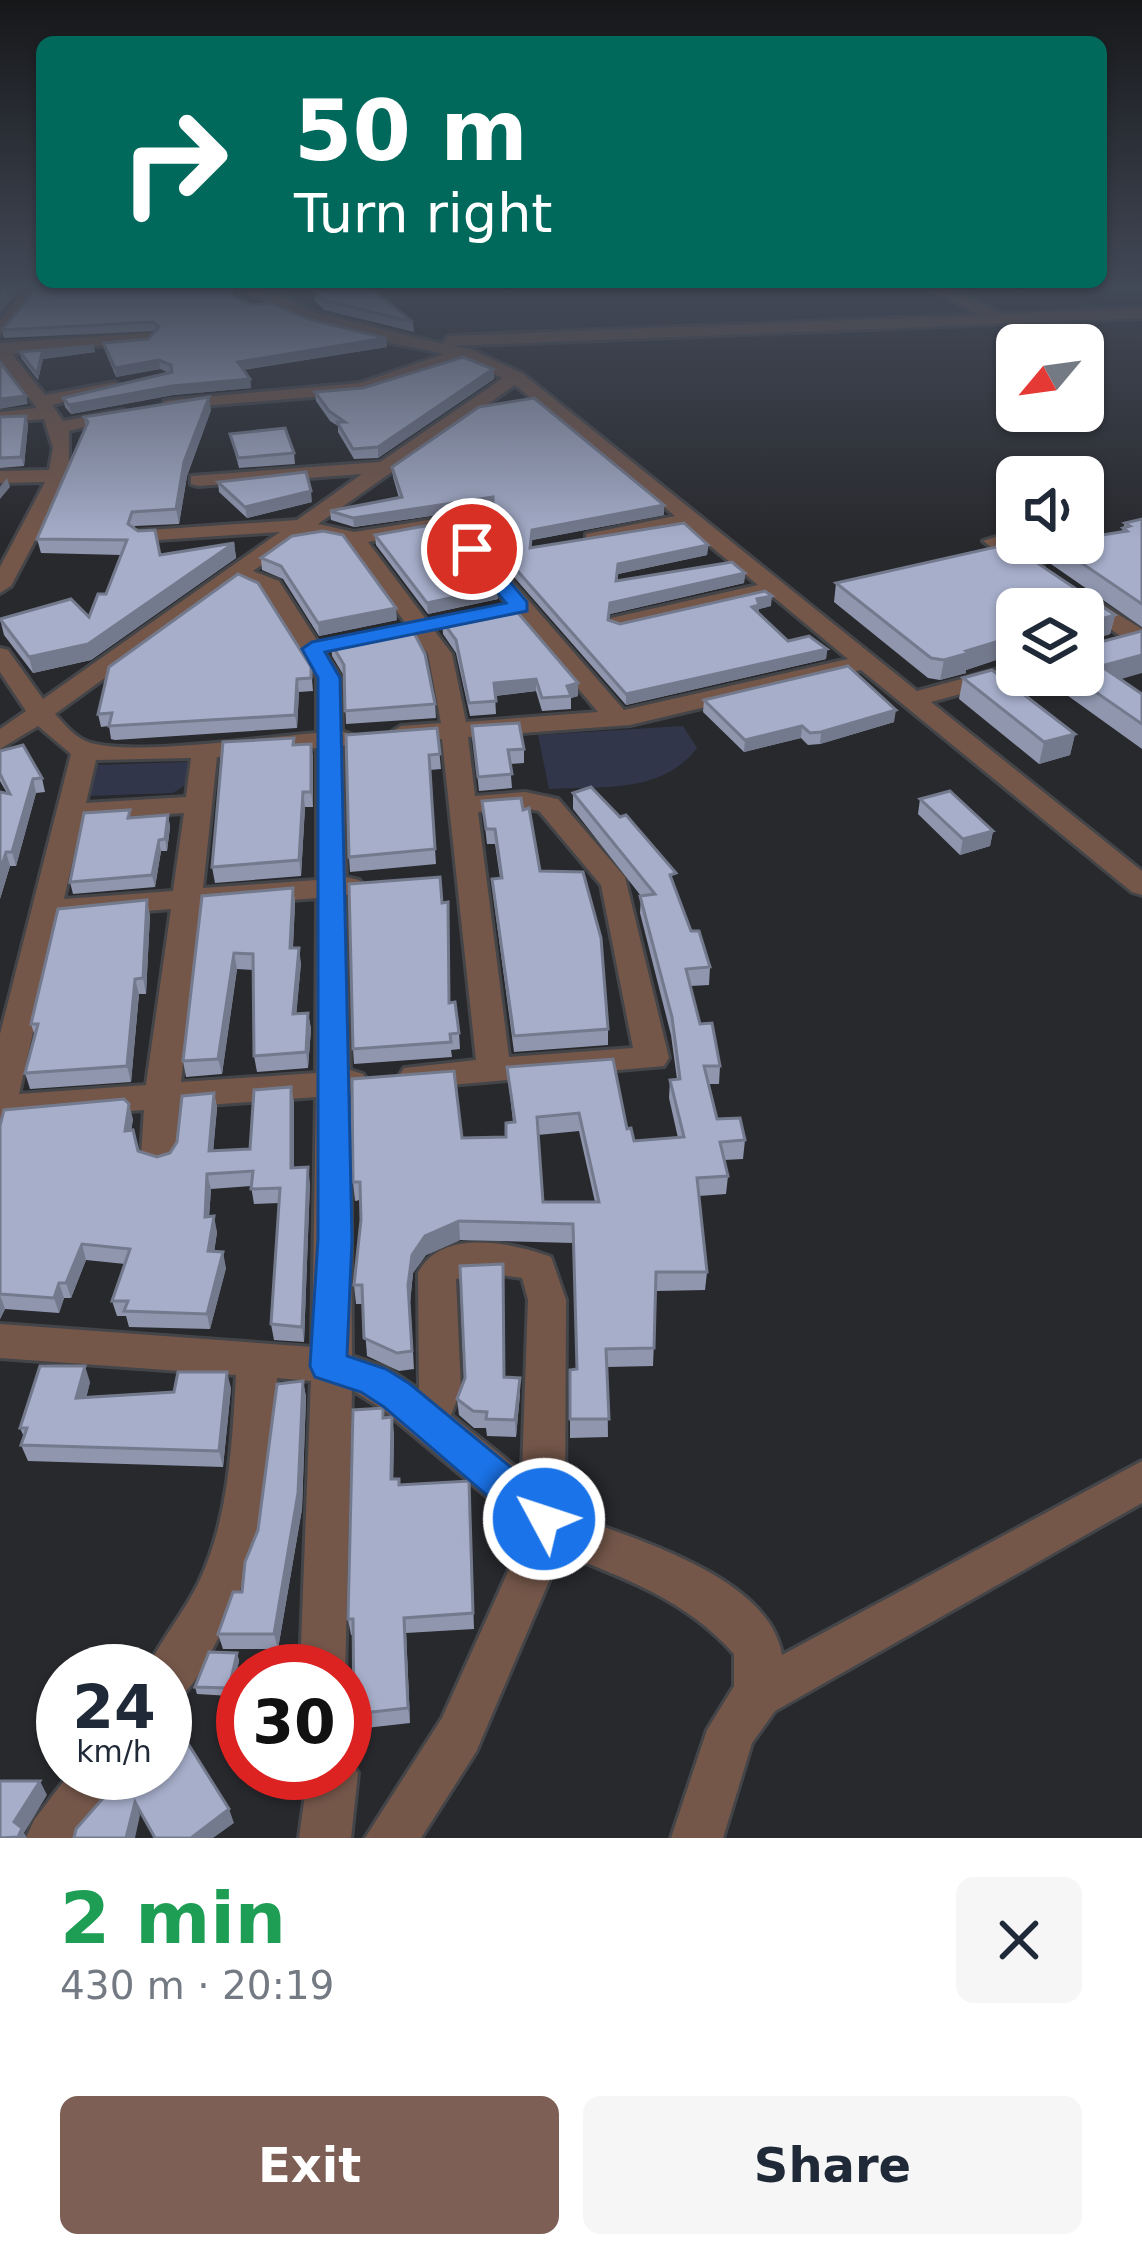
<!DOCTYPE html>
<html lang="en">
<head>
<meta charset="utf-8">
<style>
	:root { --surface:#fff; --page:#f6f6f7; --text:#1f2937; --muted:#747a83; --accent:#7d5f56 }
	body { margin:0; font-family:"DejaVu Sans",sans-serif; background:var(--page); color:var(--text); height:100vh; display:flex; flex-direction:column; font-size:45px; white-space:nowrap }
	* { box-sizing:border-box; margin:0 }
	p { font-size:39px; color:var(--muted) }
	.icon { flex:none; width:66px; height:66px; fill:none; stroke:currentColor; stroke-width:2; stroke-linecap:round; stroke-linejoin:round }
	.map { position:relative; height:1838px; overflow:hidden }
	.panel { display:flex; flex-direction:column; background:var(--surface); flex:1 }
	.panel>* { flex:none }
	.guide { position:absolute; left:36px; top:36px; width:1071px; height:252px; border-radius:18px; box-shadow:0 3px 9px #0004; background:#00695c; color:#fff; overflow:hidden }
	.needle { width:78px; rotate:241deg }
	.controls { position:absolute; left:996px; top:324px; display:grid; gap:24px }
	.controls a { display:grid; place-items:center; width:108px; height:108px; border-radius:18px; background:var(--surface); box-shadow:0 3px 9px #0004; font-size:60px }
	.speed { position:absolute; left:36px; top:1644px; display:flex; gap:24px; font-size:60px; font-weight:700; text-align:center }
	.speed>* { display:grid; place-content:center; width:156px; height:156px; border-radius:50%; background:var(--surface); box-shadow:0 3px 9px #0004; line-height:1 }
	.speed small { font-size:30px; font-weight:400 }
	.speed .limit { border:18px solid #d22; background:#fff; color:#111 }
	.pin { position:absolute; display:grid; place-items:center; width:102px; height:102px; color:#fff; margin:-51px; border:6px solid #fff; border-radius:50%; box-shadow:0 3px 12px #0007 }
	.me { position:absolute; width:132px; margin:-66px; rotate:310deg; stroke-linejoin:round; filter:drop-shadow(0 0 9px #0008) }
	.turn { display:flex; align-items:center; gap:42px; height:252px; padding:0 60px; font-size:54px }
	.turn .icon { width:156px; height:156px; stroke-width:2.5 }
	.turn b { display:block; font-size:84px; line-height:102px }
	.round { display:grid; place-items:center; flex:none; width:126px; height:126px; border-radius:18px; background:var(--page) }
	.overview { display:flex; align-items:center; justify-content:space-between; height:204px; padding:0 60px }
	h1 { font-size:72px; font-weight:600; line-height:90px; color:#1e9e55 }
	.primary-button { display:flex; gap:24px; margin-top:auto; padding:24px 60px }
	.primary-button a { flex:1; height:138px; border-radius:18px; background:var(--accent); color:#fff; font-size:48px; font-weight:600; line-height:138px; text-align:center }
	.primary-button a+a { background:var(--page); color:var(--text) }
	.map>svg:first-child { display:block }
	.green { fill:#31364a }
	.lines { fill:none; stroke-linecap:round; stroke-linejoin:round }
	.minor-casing { stroke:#444549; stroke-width:6 }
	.minor { fill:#75574a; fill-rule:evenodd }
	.wall { fill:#8f96ae; fill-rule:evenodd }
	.shaded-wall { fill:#747a8d }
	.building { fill:#a6aeca; stroke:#747a8d; stroke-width:3; fill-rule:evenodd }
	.route { fill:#1a73e8; stroke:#114b97; stroke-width:3 }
</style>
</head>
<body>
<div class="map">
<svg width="1142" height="1838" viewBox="0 0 1142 1838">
	<rect width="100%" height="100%" fill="#28292d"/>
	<g class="green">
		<path d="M683 726 697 748C662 794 602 786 549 789L538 735Z"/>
		<path d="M187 762V784L173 793 87 796 93 765Z"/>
	</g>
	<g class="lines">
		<defs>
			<g id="minor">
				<path d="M27 285H43L0 336V320Z"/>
				<path d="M242 285H260L310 311 442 344 448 336 979 315 923 285H943L1002 314 1142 308V318L451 346 470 349 523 374 917 691 1017 664V675L1026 676 931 702 1142 871V895L1132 892 861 670 630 725 468 737 475 796 525 792 558 799 625 877 669 1058 664 1066 416 1088 404 1084 399 1076 404 1068 476 1060 442 739 401 742 388 734 401 726 441 723 428 654 347 543 305 534 253 571 279 581 341 678 342 731 360 738 343 746 346 877 359 880 364 886 359 892 346 895 350 1070 363 1074 368 1082 363 1090 350 1094 352 1356 387 1368 419 1390 418 1273C441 1227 513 1243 551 1257L566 1300 565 1506 579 1518C641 1541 770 1579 782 1655L1142 1461V1503L775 1711 752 1743 723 1838H671L707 1730 734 1686V1654C686 1600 627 1579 561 1553L476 1752 421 1838H365L442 1718 520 1545V1524L382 1409 352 1390 345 1678V1671H300L311 1381 277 1378C273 1477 260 1563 212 1650 200 1673 189 1696 165 1706V1671H146C160 1641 183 1614 198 1584 229 1520 232 1445 236 1375L0 1358V1324L312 1347 316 1097 179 1107 177 1155 172 1164 159 1168 146 1164 141 1155 144 1110 0 1120V1034L71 754 38 726 0 749V729L26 711 0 672V648L8 650 43 699 280 532 142 541 135 539V531L297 520 362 474 198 486 191 484V476L380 462 503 378 461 360 362 393 164 409V401L170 400 360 383 444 354C379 338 293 332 242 285ZM515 385 675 516 586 534V542L687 527 758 585 611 618V628L619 630 771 595 848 659 624 710 462 524 490 518V510L354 532 318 524ZM443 528 598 712 466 722 452 654 368 542ZM239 581 263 591 317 678V733C264 737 137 756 91 743 76 739 65 725 55 714ZM317 748V880L203 888 217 757ZM191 758 186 797 86 803 96 760ZM525 808 539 811 601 885 633 1048 509 1057 478 812ZM184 813 173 891 64 899 82 819ZM317 898 316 1073 181 1082 201 907ZM171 909 146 1085 19 1094 59 918ZM486 1273 522 1278 528 1300 522 1472 451 1415 461 1390 456 1279Z"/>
				<path d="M149 333 157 338 155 341 12 354 45 395 115 382 124 387 52 405 63 421 123 410 132 415 69 431V476L11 586 0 593V567L45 482 0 483V471L49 470 53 448 44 419 0 422V412L37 408 0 361V343Z"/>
				<path d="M1017 530V542L1012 543 1043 563V573H1027L983 541Z"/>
				<path d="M1080 591 1142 629V644L1131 643 1072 603V593Z"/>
				<path d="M345 1753 358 1773 351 1838H299L308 1773H345Z"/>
				<path d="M70 1773H127L120 1791 84 1838H26L34 1820Z"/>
			</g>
		</defs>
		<use href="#minor" class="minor-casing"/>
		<use href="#minor" class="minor"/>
	</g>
	<g class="wall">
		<path d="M39 285H233V297L253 305 386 338 387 347 243 370 250 379 251 388 173 395 71 414 65 407 63 398 169 373 160 369 116 377 105 351 103 343 148 339 155 331 4 338 2 330Z"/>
		<path d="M314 291 413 322 414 332 324 310 315 301Z"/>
		<path d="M20 352H95L43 359 38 380 21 358Z"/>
		<path d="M493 369 494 379 378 458 354 459 338 432V426L330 421 316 401 315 392 363 388Z"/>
		<path d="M211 410 187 476 179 524 135 526 134 528 160 555 234 543 236 558 91 660 33 673 4 635 0 619 89 617 106 594 121 555 41 553 37 539 86 427 84 417Z"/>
		<path d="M26 416 28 425 24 466 0 468V417Z"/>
		<path d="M230 434 294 453 295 464 239 468Z"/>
		<path d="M392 467 664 515 532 540 531 547 708 545 707 555 618 574 617 581 745 573 744 583 610 614 609 621 620 624 771 606 759 609 758 614 788 641 827 649 826 659 626 705 470 527V517L493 511V507L354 527 331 520 330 511 399 498 393 477Z"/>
		<path d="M218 482 312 502 247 518 219 492Z"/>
		<path d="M1142 519V627L1048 562 1052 543 1122 531 1125 523Z"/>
		<path d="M375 535 498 599 428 614 376 545Z"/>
		<path d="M261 558 397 620 319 636 283 579 262 570Z"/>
		<path d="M836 583 1115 615 1110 634 1085 642 1121 679 1142 694V749L1039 675H1083L1017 609V660L1011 655 966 670V673L940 680 928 678 834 602Z"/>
		<path d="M442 621 578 683V696L571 698V709L542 711 536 691 495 696 496 714 470 716 456 653 443 634Z"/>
		<path d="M331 643 435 704 436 718 346 724 344 676 332 656Z"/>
		<path d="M311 667 313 691 299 692 297 728 115 740 111 739 109 726 101 727 98 714Z"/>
		<path d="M963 678 1075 734 1070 755 1039 764 959 699Z"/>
		<path d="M704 700 894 722 820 744 808 745 801 738 744 752 703 712Z"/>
		<path d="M472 726 524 749V763L510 764 512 788 479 791Z"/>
		<path d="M437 728 441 769 430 770 436 864 350 872 349 857Z"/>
		<path d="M294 738 295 745 311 744 313 758V807H305L301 876 215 883 212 867Z"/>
		<path d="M0 751 42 778 45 792 36 793 16 866H10L0 899 7 793 0 781Z"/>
		<path d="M573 793 676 890 691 931 710 967 709 985 691 986 700 1024 720 1066 719 1084H709L717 1119 745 1140 743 1159 724 1160 728 1176 726 1194 699 1196 707 1272 705 1290 656 1291 653 1366 607 1367 608 1437 570 1438V1370H577L573 1243 460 1240 426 1255 413 1273 410 1303 414 1369 399 1371 367 1356 363 1304H356L354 1285 361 1220 360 1200 355 1201 353 1182 462 1138 506 1137 513 1122 507 1067 627 1129 634 1141 678 1138 669 1098 670 1080 677 1079 671 1035 640 913 641 896 573 809ZM579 1131 595 1202H543L538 1135Z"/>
		<path d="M920 799 993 831 990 846 960 855 918 814Z"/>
		<path d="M482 801 523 810 540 871 608 1029V1045L514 1052 493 894 492 879 500 878 495 844H487Z"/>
		<path d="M168 815 170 827 167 851H161L155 887 73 894 70 882 131 818Z"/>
		<path d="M293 888 295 903 293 948 301 963 296 1014 308 1013 311 1029 308 1068 257 1072 254 1056 253 970 237 969 222 1074 186 1077 183 1061 202 896Z"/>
		<path d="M150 915 146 994H139L131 1082 30 1089 25 1073 35 1036 31 1024Z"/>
		<path d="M450 1002 459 1033 460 1049 451 1050 452 1057 354 1064 353 1049Z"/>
		<path d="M214 1093 217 1108 213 1150 250 1149 294 1102V1168L310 1183 304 1342 274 1340 271 1324 279 1203 254 1204 251 1186 211 1189 209 1217 217 1232 214 1252 226 1268 210 1329 129 1327 126 1316H117L112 1301 125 1264 86 1260 71 1298H64L59 1313 5 1309 0 1319V1126L133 1119 131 1130 138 1151 157 1157 170 1153Z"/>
		<path d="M505 1377 520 1394 516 1437 487 1436 486 1428H474L459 1415 457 1399Z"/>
		<path d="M303 1381 306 1397 302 1509 278 1649H223L218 1634 242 1592Z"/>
		<path d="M90 1382 86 1398 231 1388 223 1467 28 1461 21 1445 24 1437 20 1428Z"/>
		<path d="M384 1417 394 1433 393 1479 400 1485 469 1481 474 1629 406 1633 410 1723 357 1729 354 1714 353 1635H351L348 1619Z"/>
		<path d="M237 1653 239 1661 231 1696 197 1694 195 1687Z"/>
	</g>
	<g class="shaded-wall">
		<path d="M15 285H23L0 314V304Z"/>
		<path d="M386 338 387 347 239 370 238 362Z"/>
		<path d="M94 346 95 352 43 359 38 380 37 374 42 353Z"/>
		<path d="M159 360 160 369 116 377 115 368Z"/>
		<path d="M493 369 494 379 378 458V447Z"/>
		<path d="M250 379 251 388 173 395 71 414 69 405 172 386Z"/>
		<path d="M26 396 28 404 0 409V399Z"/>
		<path d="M209 397 211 410 187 476 179 524 176 509 184 462Z"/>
		<path d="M26 416 28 425 24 466 21 457Z"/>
		<path d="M7 478 10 487 0 499V487Z"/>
		<path d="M311 491 312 502 247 518 245 507Z"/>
		<path d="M493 497V507L354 527 353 518Z"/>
		<path d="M664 505V515L532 540 530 557 532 530Z"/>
		<path d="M234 543 236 558 91 660 33 673 29 657Z"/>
		<path d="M708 545 707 555 618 574V564Z"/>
		<path d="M745 573 744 583 610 614 607 631 610 603Z"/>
		<path d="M497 588 498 599 428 614 427 603Z"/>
		<path d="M772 596 771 606 759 609 758 616 752 607 757 599Z"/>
		<path d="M396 608 397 620 319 636 318 623Z"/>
		<path d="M1115 615 1110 634 1083 642 1084 624Z"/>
		<path d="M1015 636 1011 655 966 670V673L940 680 944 660Z"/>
		<path d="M827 649 826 659 626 705V694Z"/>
		<path d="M1142 655V673L1097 686 1101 666Z"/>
		<path d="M297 679 299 692 297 728 295 715Z"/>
		<path d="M536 679V691L494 696V683Z"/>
		<path d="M578 683V696L571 698 567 686Z"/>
		<path d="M896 710 894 722 820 744 821 732Z"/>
		<path d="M802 726 801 738 744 752 745 740Z"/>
		<path d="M1075 734 1070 755 1039 764 1044 742Z"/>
		<path d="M311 744 313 758V807L311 792Z"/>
		<path d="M33 779 36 793 16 866 12 852Z"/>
		<path d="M303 792 305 807 301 876 299 860Z"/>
		<path d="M168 815 170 827 167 851 165 839Z"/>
		<path d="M993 831 990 846 960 855 963 839Z"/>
		<path d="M159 840 161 851 155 887 152 875Z"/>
		<path d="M6 852 10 866 0 899V872Z"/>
		<path d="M293 888 295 903 292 964 290 948Z"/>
		<path d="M147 900 150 915 146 994 143 978Z"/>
		<path d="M299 948 301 963 295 1030 293 1014Z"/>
		<path d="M234 953 237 969 222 1074 218 1059Z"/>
		<path d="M135 979 139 994 131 1082 127 1066Z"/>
		<path d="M308 1013 311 1029 308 1068 306 1052Z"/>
		<path d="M291 1087 294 1102V1184L291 1168Z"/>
		<path d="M214 1093 217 1108 212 1166 209 1151Z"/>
		<path d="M129 1104 133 1119 129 1146 125 1131Z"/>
		<path d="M308 1167 310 1183 304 1342 302 1327Z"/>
		<path d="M207 1174 211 1189 208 1232 205 1217Z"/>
		<path d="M214 1216 217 1232 212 1267 208 1251Z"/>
		<path d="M459 1221 460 1240 426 1255 413 1273 410 1303 414 1369 408 1285 412 1255 425 1236Z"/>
		<path d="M82 1244 86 1260 71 1298 66 1283Z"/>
		<path d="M223 1252 226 1268 210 1329 207 1314Z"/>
		<path d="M59 1283 64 1298 59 1313 54 1298Z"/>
		<path d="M0 1295 5 1309 0 1319Z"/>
		<path d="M85 1366 90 1382 82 1415 76 1398Z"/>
		<path d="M227 1372 231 1388 223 1467 219 1451Z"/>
		<path d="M520 1378V1394L516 1437 515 1420Z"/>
		<path d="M303 1381 306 1397 302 1509 278 1649 274 1634Z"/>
		<path d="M392 1417 394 1433 393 1495 391 1479Z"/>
		<path d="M404 1618 406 1633 410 1723 408 1708Z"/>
		<path d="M237 1653 239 1661 231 1696 229 1688Z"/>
		<path d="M40 1781 47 1795 24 1833 27 1838H15L14 1822Z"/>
		<path d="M135 1802 140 1815 135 1838H126Z"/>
		<path d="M229 1809 234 1823 213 1838H191Z"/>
	</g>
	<g class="building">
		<path d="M0 285H15L0 304Z"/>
		<path d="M39 285H232L231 296 253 305 271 303 309 319 386 338 238 362 250 379 172 386 69 405 63 398 172 372 171 365 159 360 115 368 103 343 148 339 159 327 153 322 2 330Z"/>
		<path d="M366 285 413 322 323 300 314 291Z"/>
		<path d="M94 346 42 353 37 374 20 352Z"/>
		<path d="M463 357 493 369 378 447 353 449 337 422H345L329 411 315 392 363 388Z"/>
		<path d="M0 362 26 396 0 399Z"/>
		<path d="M209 397 184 462 176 509 132 512 128 524 138 531 155 530 160 555 234 543 88 644 29 657 0 619 71 599 89 617 98 594H106L127 540 37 539 88 422 84 417Z"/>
		<path d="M534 398 664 505 532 530 530 548 684 523 708 545 618 564 616 581 732 562 745 573 610 603 608 620 620 624 765 591 772 596 757 599 759 605 752 607 788 641 809 636 827 649 626 694 470 517 493 511V497L353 518 330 511 402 497 392 467 479 407Z"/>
		<path d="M26 416 21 457 0 458V417Z"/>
		<path d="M285 428 294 453 238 458 230 434Z"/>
		<path d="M306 472 311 491 245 507 218 482Z"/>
		<path d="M1142 519V604L1052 543H1083V538L1127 531 1123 528 1130 526 1125 523Z"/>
		<path d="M441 523 497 588 427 603 375 535Z"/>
		<path d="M323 531 343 535 396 608 318 623 281 566 261 558 292 536Z"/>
		<path d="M1009 544 1115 615 1084 624 1083 640V609H1017V637L1015 636 966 651 969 653 944 660 931 658 836 583Z"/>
		<path d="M238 574 258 583 311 667V678L297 679 295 715 109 726 112 713 98 714 109 667Z"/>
		<path d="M513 607 578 683 567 686 571 696 542 698 536 679 494 683 496 701 469 703 456 640 442 621Z"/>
		<path d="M411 627 425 654 435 704 345 711 344 665 331 643Z"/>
		<path d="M1142 631V655L1101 666 1142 694V724L1071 675H1083V640L1089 645Z"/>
		<path d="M848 666 896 710 821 732 810 733 802 726 745 740 704 700Z"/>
		<path d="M992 670 1075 734 1044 742 963 678Z"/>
		<path d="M519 723 524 749 508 750 512 774 478 777 472 726Z"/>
		<path d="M437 728 440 754 429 755 435 849 349 857 346 735Z"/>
		<path d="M294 738 293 745 311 744V792H303L299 860 212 867 223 742Z"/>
		<path d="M23 745 42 778 33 779 12 852H6L0 872V792L10 794 0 774V751Z"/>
		<path d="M591 787 620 817 626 815 676 873 670 875 691 931H699L710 967 686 969 700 1024 712 1023 720 1066H704L717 1119 740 1118 745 1140 720 1142 728 1176 697 1178 707 1272H656L654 1348 606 1349 609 1419H570V1370L577 1369 573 1224 459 1221 425 1236 412 1255 408 1285 412 1351 397 1353 364 1338 362 1285H354L361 1220 360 1182H353L352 1079 454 1071 462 1138 506 1137V1123L515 1122 507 1067 613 1059 627 1129 631 1128 634 1141 684 1137 670 1080 680 1079 672 1017 640 896 655 894 573 793ZM579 1113 599 1202H543L537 1117Z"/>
		<path d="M950 791 993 831 963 839 920 799Z"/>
		<path d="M521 798 523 810 529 808 540 871 583 872 601 938 608 1029 514 1036 492 879 502 878 495 829H486L482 801Z"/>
		<path d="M130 810 128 818 168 815 165 839 159 840 152 875 70 882 84 813Z"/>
		<path d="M440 877 442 903 448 902 449 1003 455 1002 459 1033 450 1034 451 1042 353 1049 349 884Z"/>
		<path d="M293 888 290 948H299L293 1014 308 1013 306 1052 254 1056 253 954 234 953 218 1059 183 1061 202 896Z"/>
		<path d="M147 900 143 978 135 979 127 1066 25 1073 38 1024H31L58 909Z"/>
		<path d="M291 1087V1168L308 1167 302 1327 271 1324 280 1188 251 1189 253 1171 207 1174 205 1217 214 1216 208 1251 223 1252 207 1314 124 1311 128 1301H112L130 1249 82 1244 66 1283H59L54 1298 0 1294V1126L4 1110 124 1099 129 1104 125 1131 133 1130 138 1151 157 1157 170 1153 177 1142 182 1096 214 1093 209 1151 250 1149 254 1090Z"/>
		<path d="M503 1264 504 1377 520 1378 515 1420 486 1419 487 1412 473 1411 457 1399 465 1378 460 1266Z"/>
		<path d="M40 1366H85L76 1398 174 1392 178 1372H227L219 1451 21 1445 27 1428H20Z"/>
		<path d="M303 1381 298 1493 274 1634H218L233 1592H242L245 1562 258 1530 277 1384Z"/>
		<path d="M383 1408V1418L392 1417 391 1479H399V1485L469 1481 473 1613 404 1618 408 1708 354 1714 353 1619H348L353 1410Z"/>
		<path d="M209 1652 237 1653 229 1688 195 1687Z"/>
		<path d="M177 1726 229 1809 191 1838H155L135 1802 126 1838H74L76 1829 112 1788 127 1789 120 1775 121 1773H165V1735Z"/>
		<path d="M0 1781H40L14 1822 22 1828 18 1837 0 1838Z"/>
	</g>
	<linearGradient id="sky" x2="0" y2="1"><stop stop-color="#161719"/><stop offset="0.53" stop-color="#424957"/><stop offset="1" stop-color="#424957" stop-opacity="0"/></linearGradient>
	<rect width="1142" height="542" fill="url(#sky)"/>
	<path class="route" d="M465 545H479L527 602V611L325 652 340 678 352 1239 347 1356 386 1369 410 1384 558 1506 564 1519 558 1532 544 1538 530 1532 384 1407 361 1392 315 1377 310 1366 318 1239V678L302 649 312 642 506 603 465 553Z"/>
</svg>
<div class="controls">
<a><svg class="needle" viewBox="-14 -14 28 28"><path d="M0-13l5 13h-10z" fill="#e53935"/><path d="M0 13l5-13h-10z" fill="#747a83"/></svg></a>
<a><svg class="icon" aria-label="sound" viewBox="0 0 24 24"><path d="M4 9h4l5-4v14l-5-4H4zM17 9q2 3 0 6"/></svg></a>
<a><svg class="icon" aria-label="layers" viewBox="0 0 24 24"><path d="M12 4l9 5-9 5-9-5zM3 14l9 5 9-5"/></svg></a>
</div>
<div class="speed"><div>24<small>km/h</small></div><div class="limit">30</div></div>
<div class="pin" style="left:472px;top:549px;background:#d93025"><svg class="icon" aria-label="arrive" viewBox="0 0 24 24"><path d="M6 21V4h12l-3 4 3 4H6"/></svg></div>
<svg class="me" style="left:544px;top:1519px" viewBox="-20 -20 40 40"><circle r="17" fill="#1a73e8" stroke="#fff" stroke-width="3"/><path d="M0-11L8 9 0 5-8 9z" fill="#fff"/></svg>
<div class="guide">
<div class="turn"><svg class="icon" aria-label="right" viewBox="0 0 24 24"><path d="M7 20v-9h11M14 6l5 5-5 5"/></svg><div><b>50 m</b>Turn right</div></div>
</div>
</div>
<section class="panel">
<div class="overview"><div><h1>2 min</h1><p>430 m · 20:19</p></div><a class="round"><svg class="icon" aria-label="close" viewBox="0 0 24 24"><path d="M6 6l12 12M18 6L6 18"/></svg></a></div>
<div class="primary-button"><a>Exit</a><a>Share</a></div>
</section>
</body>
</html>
